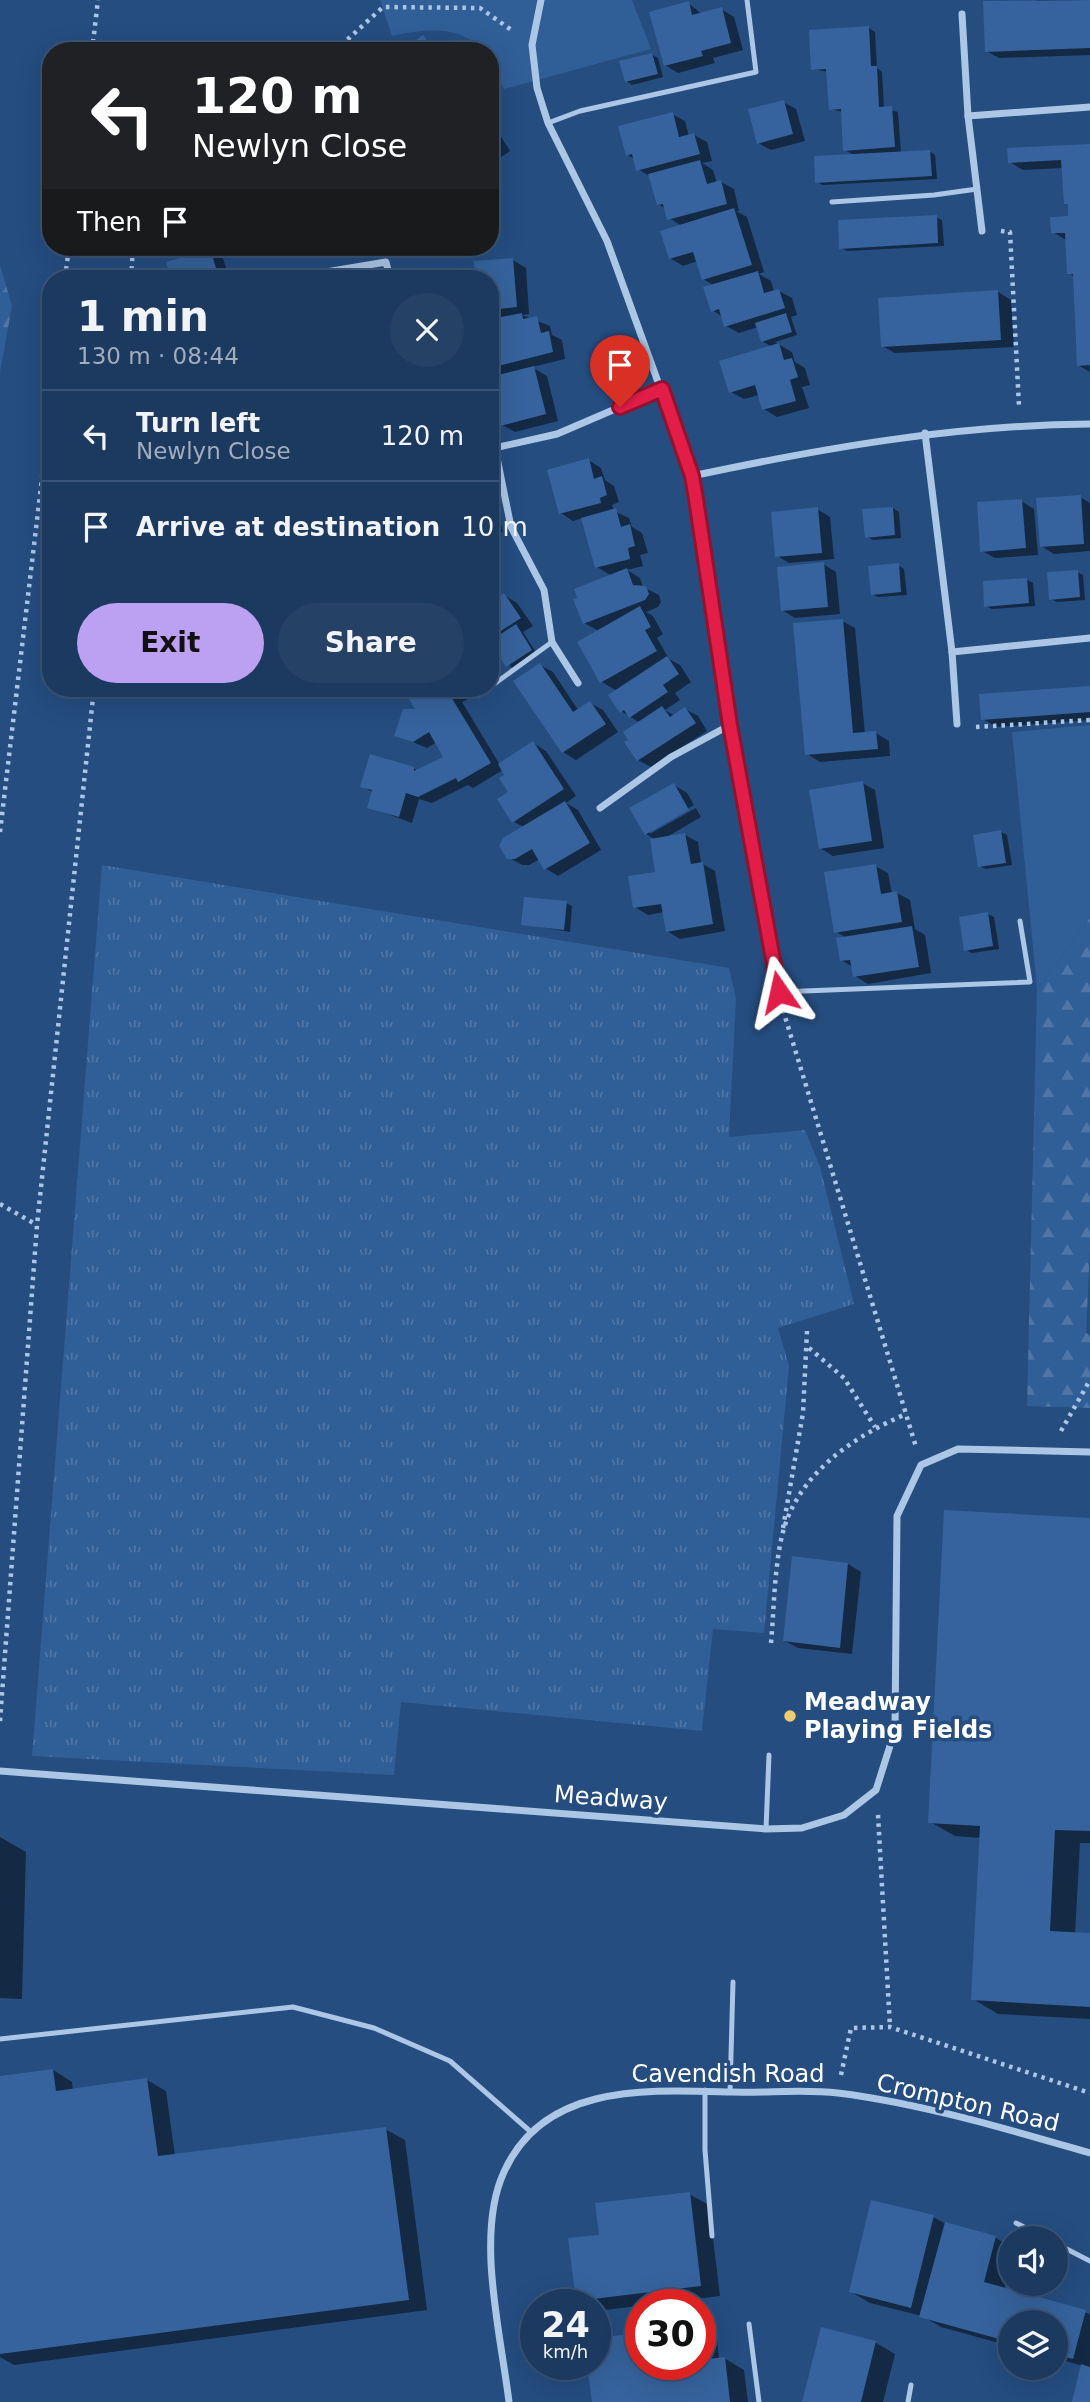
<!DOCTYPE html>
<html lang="en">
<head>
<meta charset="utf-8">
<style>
	:root { --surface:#1c3a60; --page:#254166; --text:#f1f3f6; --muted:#a0adbd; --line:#3a5475; --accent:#bca0f2 }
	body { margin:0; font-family:"DejaVu Sans",sans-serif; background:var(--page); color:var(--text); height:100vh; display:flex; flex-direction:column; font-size:26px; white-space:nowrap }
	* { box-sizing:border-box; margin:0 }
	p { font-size:23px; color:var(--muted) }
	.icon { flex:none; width:38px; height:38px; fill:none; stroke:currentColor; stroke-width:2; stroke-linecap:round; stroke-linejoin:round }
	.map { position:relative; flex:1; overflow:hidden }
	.drawer { position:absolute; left:42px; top:270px; width:457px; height:427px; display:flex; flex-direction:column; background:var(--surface); border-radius:28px; box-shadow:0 7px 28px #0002,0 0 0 2px var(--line) }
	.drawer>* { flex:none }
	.banner { position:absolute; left:42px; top:42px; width:457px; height:214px; border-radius:28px; box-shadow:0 7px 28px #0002,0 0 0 2px var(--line); background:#202124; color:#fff; overflow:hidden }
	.buttons { position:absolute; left:998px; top:2226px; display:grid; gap:14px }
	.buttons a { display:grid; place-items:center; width:70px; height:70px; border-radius:50%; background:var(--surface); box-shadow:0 7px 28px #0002,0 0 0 2px var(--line); font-size:35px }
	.speed { position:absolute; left:520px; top:2289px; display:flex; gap:14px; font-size:35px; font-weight:700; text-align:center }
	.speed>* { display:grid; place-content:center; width:91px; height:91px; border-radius:50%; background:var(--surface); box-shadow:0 7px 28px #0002,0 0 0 2px var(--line); line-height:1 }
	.speed small { font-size:18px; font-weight:400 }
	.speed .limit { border:10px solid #d22; background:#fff; color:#111 }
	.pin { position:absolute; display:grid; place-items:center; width:60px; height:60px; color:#fff; margin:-72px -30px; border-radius:50% 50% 50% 0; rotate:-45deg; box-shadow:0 0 7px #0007 }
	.pin .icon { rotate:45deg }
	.me { position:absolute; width:77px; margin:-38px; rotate:349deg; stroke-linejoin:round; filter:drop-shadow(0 0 5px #0008) }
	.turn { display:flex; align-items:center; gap:24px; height:147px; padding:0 35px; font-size:32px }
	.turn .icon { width:91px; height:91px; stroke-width:2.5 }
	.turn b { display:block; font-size:49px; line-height:60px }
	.then { display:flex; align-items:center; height:66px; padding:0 35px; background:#0003; gap:14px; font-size:26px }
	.round { display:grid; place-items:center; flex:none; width:74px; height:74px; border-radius:37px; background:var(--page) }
	.head { display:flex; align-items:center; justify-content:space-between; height:119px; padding:0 35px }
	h1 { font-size:42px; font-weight:600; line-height:52px }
	.button { display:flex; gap:14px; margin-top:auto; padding:14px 35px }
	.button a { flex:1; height:80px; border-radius:42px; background:var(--accent); color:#111; font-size:28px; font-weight:600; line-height:80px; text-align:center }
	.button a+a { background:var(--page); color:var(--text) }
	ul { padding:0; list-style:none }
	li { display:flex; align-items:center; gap:21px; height:91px; padding:0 35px; border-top:2px solid var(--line) }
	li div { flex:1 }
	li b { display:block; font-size:26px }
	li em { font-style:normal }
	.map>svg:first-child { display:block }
	.green { fill:#305e97 }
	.forest { fill:url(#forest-firs) }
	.park { fill:url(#park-tufts) }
	.shadow { fill:#0007 }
	.building { fill:#36639d }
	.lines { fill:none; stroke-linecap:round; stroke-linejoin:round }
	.path { stroke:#acc6e6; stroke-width:4.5; stroke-dasharray:3.5 5; stroke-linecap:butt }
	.lane { stroke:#acc6e6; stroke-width:5 }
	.street { stroke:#acc6e6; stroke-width:7 }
	.route-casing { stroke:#92132f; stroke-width:18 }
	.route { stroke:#e11d48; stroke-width:12 }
	.poi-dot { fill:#efcb71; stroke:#254d80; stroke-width:2.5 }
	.labels { text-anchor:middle; stroke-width:7; stroke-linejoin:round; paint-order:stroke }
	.poi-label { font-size:24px; font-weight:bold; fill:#fff; stroke:#254d80; text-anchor:start }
	.street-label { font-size:24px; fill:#fff; stroke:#254d80 }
</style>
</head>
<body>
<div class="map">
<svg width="1090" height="2402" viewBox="0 0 1090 2402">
	<defs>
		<pattern id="forest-firs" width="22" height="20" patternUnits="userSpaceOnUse" patternTransform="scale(1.75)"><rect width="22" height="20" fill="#305e97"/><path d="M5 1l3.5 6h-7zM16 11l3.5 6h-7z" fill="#4f76a7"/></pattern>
		<pattern id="park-tufts" width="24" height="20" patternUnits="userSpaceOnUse" patternTransform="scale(1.75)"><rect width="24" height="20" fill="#305e97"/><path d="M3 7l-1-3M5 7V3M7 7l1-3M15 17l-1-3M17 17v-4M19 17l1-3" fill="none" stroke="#4f76a7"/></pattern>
	</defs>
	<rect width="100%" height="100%" fill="#254d80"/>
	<g class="green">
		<path d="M380 0H632L651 49 504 89 490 62V51H483C460 24 423 29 392 36Z"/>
		<path d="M1090 725V918L1037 989 1012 732Z"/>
	</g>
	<g class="forest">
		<path d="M0 265 12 306 0 372Z"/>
		<path d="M1090 918V1249L1086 1333 1090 1335V1408L1027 1406 1037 989Z"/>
	</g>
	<path class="park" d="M102 865 729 968 736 999 729 1137 805 1130 820 1167 854 1304 778 1328 789 1366 764 1633 713 1629 702 1731 401 1702 394 1775 32 1756Z"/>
	<g class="shadow">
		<path d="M1037 0H1090V55L999 58 986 51Z"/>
		<path d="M688 3 702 14 721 9 734 17 743 50 713 58 715 63 678 73 665 65Z"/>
		<path d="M869 28 875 32 877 68 882 72 884 108 898 112 901 153 929 151 935 155 937 179 823 185 817 182 855 156 845 150 843 112 830 109 828 72 813 69Z"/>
		<path d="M652 55 658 58 663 77 632 85 626 81Z"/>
		<path d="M783 102 796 109 805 141 771 150 758 143Z"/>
		<path d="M672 114 685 121 689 136 694 135 707 142 712 161 702 163 713 170 717 183 721 182 734 189 739 211H736L747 217 764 272 759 274 771 281 774 292 779 291 792 298 797 315 791 317 797 335 775 342 792 352 795 362 805 368 810 385 802 387 809 408 777 417 764 409 759 395 744 399 731 392 772 347 762 341 758 327 739 333 726 326 723 317 712 310 715 286 703 279 698 261 683 266 670 258 682 226 669 218 665 208 658 204 651 177 638 169 635 159 627 155Z"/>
		<path d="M490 129 500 135 510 151 495 161 497 165 490 169Z"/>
		<path d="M1090 146 1089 363 1090 372 1078 365 1075 277 1069 273 1066 240 1053 232 1070 218 1069 205 1065 203 1063 168 1023 170 1010 162Z"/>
		<path d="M936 217 942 220 944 246 847 251 841 248Z"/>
		<path d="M184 247H207L208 251 223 258 228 275 223 278H172L168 264 193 256Z"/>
		<path d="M246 247H266L253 251Z"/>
		<path d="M513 260 526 268 529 314 522 315 550 326 552 335 562 340 565 359 532 367 547 376 558 421 515 432 502 425 490 380 503 376 490 369V321L499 319 490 317V278H477L475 263Z"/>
		<path d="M998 292 1011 300 1014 347 895 353 882 346Z"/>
		<path d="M588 460 601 468 605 480 614 486 619 502 612 505 614 511 629 518 632 527 642 533 648 553 640 555 643 566 627 570 640 578 643 587 659 595 661 602 658 607 646 612 653 616 663 634 657 638 669 659 680 665 691 682 675 693 680 700 665 710 675 716 685 709 698 716 707 731 651 767 638 760 640 723 621 711 617 691 602 682 599 631 584 623 612 576 597 567 583 518 573 521 561 513Z"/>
		<path d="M1080 497 1090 503V551L1054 554 1041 546Z"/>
		<path d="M490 499 495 502 503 532 490 535Z"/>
		<path d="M1021 501 1034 509 1038 555 995 558 982 551Z"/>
		<path d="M893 508 899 512 901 538 873 540 867 537Z"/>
		<path d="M817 509 830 517 834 559 789 563 776 555Z"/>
		<path d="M823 564 836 572 840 614 795 618 782 610Z"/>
		<path d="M898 565 904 569 907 595 878 597 872 594Z"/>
		<path d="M1077 572 1083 575 1085 600 1057 602 1051 599Z"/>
		<path d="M1027 580 1033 583 1035 606 992 609 986 606Z"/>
		<path d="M490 588 497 600 504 595 517 603 533 626 523 632 537 654 513 669 495 648 490 651Z"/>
		<path d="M842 621 855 628 865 734 876 733 889 741 890 756 820 762 807 754Z"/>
		<path d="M540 665 553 672 578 710 590 703 603 710 618 732 576 760 563 752Z"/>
		<path d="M413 688H464L470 698 462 702 500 765 533 743 546 751 576 796 566 803 578 810 601 850 558 876 545 868 540 859 529 865H522L508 857 524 827 514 822 510 792 503 770 473 788 468 785 432 803 419 799 412 823 369 807 373 792 362 786 413 768 418 771 446 757 437 742 427 748 396 735 418 711 407 691Z"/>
		<path d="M1090 688V720L996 727 983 719Z"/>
		<path d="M862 783 875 790 884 848 833 856 820 848Z"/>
		<path d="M674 785 687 793 694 805 650 830V834L696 808 701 817 665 838 685 835 698 842 701 863 715 871 725 931 680 939 667 931 664 912 648 915 635 907 657 873 656 840 646 834Z"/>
		<path d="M1001 832 1007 835 1012 865 986 869 980 866Z"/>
		<path d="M875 866 888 873 892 894 897 893 910 900 915 929 925 935 931 973 868 984 855 976 853 967 841 960 847 938 836 932Z"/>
		<path d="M566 903 572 906 570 932 523 924Z"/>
		<path d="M988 914 994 917 999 949 972 953 966 950Z"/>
		<path d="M1090 1520V1843H1080L1075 1934 1090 1935V2019L998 2014 973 1999 981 1838 955 1836 930 1822Z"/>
		<path d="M848 1564 861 1572 852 1654 798 1648 785 1641Z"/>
		<path d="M0 1837 26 1852 22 1999 0 1998Z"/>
		<path d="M53 2070 72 2082 73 2090 147 2080 166 2091 175 2156 385 2129 405 2140 427 2310 14 2365 0 2357V2077Z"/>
		<path d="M689 2194 709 2205 720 2296 597 2311 595 2305 578 2300 601 2236Z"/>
		<path d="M933 2217 946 2224 996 2238 1010 2246V2268L1004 2290 1090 2314V2402H1073L1083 2366 1055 2358V2322H1010V2346L941 2327 922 2316 870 2303 851 2292Z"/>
		<path d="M700 2329 717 2339 719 2359 724 2358 744 2370 748 2402H593L595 2340 640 2334V2364H700Z"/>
		<path d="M822 2329 876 2343 895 2354 883 2402H804Z"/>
	</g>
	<g class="building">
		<path d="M1090 0V48L985 52 983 1Z"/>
		<path d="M689 1 692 15 722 7 731 43 701 51 703 56 664 66 649 12Z"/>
		<path d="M869 26 871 66H877L879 107 892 106 895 147 843 151 841 109 829 110 826 69 811 70 809 30Z"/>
		<path d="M423 35 435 51H403Z"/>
		<path d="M652 53 658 74 625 82 619 61Z"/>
		<path d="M784 100 793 134 757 144 748 109Z"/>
		<path d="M673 112 679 137 694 133 700 154 636 171 632 154 626 156 618 126Z"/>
		<path d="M490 131 498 144 490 149Z"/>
		<path d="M1090 144V365L1077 366 1073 274H1067L1065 233H1051L1050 217 1068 216V204H1064L1061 160 1008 163 1007 148Z"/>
		<path d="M930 150 932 176 815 183 814 156Z"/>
		<path d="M700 160 707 184 721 180 727 204 667 220 663 204 657 205 648 174Z"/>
		<path d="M734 208 752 265 702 280 693 252 669 259 660 231Z"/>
		<path d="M937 215 938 243 839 249 838 220Z"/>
		<path d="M210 249 216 268 210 270 212 278H171L166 262Z"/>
		<path d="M513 258 517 307 490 310V278H475L474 261Z"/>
		<path d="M758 271 764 293 779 289 785 308 724 327 719 309 711 312 703 287Z"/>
		<path d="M998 290 1001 340 881 347 878 298Z"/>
		<path d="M522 313 523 319 537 316 541 333 549 331 553 352 490 368V319Z"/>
		<path d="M786 313 792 332 761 342 755 323Z"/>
		<path d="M779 343 784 360 792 358 798 377 790 380 796 401 762 410 755 385 729 393 719 361Z"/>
		<path d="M534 366 546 414 500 426 490 377Z"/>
		<path d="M589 458 594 479 602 476 607 495 600 498 601 503 559 514 547 470Z"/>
		<path d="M1081 495 1084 544 1040 547 1036 498Z"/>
		<path d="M1022 499 1026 548 980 552 977 502Z"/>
		<path d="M490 503 498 529 490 531Z"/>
		<path d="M818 507 822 553 775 557 771 512Z"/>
		<path d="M893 507 895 535 865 538 862 509Z"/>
		<path d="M616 508 621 527 630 524 635 546 628 548 630 559 595 568 581 518Z"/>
		<path d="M824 562 828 607 781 611 777 567Z"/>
		<path d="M899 563 901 592 871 595 868 566Z"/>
		<path d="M627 568 633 585 646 586 649 594 645 600 583 624 573 599 577 598 574 589Z"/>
		<path d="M1078 570 1080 597 1049 600 1047 572Z"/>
		<path d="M1027 578 1029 603 984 607 983 581Z"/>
		<path d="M504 593 521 618 490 638V599L492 601Z"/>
		<path d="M640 606 651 627 645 630 657 651 600 683 577 642Z"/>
		<path d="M843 619 853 733 876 731 878 749 805 755 793 623Z"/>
		<path d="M516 624 532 650 506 667 490 641Z"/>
		<path d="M667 656 679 674 663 685 668 692 629 718 624 710 620 713 608 695Z"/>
		<path d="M540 663 573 712 590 701 606 724 562 753 513 681Z"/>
		<path d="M1090 686V712L981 720 979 694Z"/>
		<path d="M410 688H456L450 695 491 763 458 782 456 778 418 797 406 793 399 817 367 808 372 790 360 787 370 754 414 767V771L443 757 429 732 413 742 394 736 403 709H415L404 691Z"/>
		<path d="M662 706 670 717 685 707 696 723 637 761 624 742 628 740 623 732Z"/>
		<path d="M533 741 564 789 512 823 497 799 508 792 499 778 504 775 498 764Z"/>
		<path d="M863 781 872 841 819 849 809 790Z"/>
		<path d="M674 783 689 810 645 835 629 808Z"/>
		<path d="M565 801 590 843 544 870 532 849 515 859H507L499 846 503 838Z"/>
		<path d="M1001 830 1006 863 978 867 973 835Z"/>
		<path d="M685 833 691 864 703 862 713 924 666 932 661 904 633 908 628 876 655 872 650 839Z"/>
		<path d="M876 864 881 894 897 891 902 922 834 933 824 872Z"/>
		<path d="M524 897 567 901 564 930 521 925Z"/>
		<path d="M988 912 993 946 964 951 959 917Z"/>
		<path d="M912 926 919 967 853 977 850 960 840 961 836 938Z"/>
		<path d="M944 1510 1090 1518V1831L1055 1830 1050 1931 1090 1933V2007L971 2000 980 1826 928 1823Z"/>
		<path d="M792 1556 848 1563 840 1648 783 1641Z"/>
		<path d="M53 2069 56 2091 147 2078 158 2156 386 2127 409 2300 0 2354V2076Z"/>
		<path d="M690 2192 701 2286 576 2301 568 2238 599 2235 595 2203Z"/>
		<path d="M871 2200 934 2215 911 2308 849 2292Z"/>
		<path d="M945 2222 996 2236 984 2282 1086 2310 1073 2359 1055 2354V2322H1010V2342L919 2317Z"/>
		<path d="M821 2327 876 2341 861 2402H802Z"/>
		<path d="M640 2333V2364H700V2360L725 2357 730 2402H592L587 2364H595V2338Z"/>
		<path d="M1081 2364 1090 2367V2402H1072Z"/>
	</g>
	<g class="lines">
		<g class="path">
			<path d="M92 51 98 0"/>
			<path d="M335 51 383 7 480 8 513 31"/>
			<path d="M1001 231 1010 232 1019 406"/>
			<path d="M65 278 69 247"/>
			<path d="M131 278 133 247"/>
			<path d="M976 727 1090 720"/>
			<path d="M0 832 51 402"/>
			<path d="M783 1010 916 1447"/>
			<path d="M0 1204 37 1225"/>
			<path d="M809 1348 844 1378 875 1427"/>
			<path d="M1061 1431 1090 1380"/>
			<path d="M783 1528 803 1413 807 1331"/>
			<path d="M771 1643C774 1610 774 1574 781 1540 794 1477 850 1438 906 1414"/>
			<path d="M0 1721 37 1225 94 688"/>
			<path d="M878 1815 890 2027"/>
			<path d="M841 2075 851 2028 890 2027 1090 2093"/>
		</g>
		<g class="lane">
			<path d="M548 123 580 111 756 72 747 0"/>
			<path d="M832 202 934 195 977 189"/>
			<path d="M490 687 552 642"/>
			<path d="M479 695 489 688"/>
			<path d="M779 992 1030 982 1020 921"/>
			<path d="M766 1829 769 1755"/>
			<path d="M0 2039 293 2007 374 2028 450 2061 531 2132"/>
			<path d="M705 2090V2150L712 2236"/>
			<path d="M730 2092 733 1982"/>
			<path d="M1016 2223 1046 2238"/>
			<path d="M1055 2243 1090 2261"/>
			<path d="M749 2324 759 2402"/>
			<path d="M908 2402 911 2385"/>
		</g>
		<g class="street">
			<path d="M541 0 532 45 537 88 548 123 607 241 692 476 706 546 730 725 779 992"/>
			<path d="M962 14 968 116 982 231"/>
			<path d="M968 116 1090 107"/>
			<path d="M290 278 386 262 390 278"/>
			<path d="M925 433 952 652 957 724"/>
			<path d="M495 448 511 527 544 590 552 642 578 683"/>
			<path d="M490 449 557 434 662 389"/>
			<path d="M692 476C824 448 954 425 1090 424"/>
			<path d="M952 652 1090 638"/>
			<path d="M600 808 671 757 730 725"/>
			<path d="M0 1771 766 1829 802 1828 844 1815 876 1790 895 1730 897 1516 921 1465 958 1449 1090 1452"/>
			<path d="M509 2402C501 2335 475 2234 504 2172 544 2082 650 2090 732 2092 767 2093 804 2089 838 2093 924 2104 1007 2129 1090 2153"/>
		</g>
	</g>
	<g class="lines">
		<defs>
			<path id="route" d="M620 407 662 389 692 476 696 499 730 725 779 992"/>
		</defs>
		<use href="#route" class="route-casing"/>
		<use href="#route" class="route"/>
	</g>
	<circle class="poi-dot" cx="790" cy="1716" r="7"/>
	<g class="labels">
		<g class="poi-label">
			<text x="804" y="1710">Meadway<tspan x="804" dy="28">Playing Fields</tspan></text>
		</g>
		<g class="street-label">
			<text transform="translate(611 1798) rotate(4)" y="8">Meadway</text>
			<text x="728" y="2082">Cavendish Road</text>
			<text transform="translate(968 2103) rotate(13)" y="8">Crompton Road</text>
		</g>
	</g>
</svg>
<div class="buttons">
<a><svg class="icon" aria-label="sound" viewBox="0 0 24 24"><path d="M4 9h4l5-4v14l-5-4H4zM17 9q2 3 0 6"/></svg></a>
<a><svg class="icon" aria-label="layers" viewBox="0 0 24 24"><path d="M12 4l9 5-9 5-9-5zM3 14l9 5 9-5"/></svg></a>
</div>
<div class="speed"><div>24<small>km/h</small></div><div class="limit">30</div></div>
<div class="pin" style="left:620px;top:407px;background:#d93025"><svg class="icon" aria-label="arrive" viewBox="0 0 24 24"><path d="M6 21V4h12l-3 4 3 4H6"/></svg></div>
<svg class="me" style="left:779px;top:992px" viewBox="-20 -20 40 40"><path d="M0-17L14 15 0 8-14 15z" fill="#e11d48" stroke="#fff" stroke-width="4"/></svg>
<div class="banner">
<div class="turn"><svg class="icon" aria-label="left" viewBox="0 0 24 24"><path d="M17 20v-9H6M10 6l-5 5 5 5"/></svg><div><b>120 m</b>Newlyn Close</div></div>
<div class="then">Then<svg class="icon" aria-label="arrive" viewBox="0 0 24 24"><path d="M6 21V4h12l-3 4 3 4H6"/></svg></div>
</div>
<section class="drawer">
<div class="head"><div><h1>1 min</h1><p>130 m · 08:44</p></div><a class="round"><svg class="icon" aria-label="close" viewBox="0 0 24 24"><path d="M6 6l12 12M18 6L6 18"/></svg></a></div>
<ul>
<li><svg class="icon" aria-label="left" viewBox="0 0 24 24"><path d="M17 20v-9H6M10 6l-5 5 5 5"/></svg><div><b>Turn left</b><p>Newlyn Close</p></div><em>120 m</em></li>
<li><svg class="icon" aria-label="arrive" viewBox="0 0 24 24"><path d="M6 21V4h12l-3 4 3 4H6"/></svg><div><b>Arrive at destination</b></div><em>10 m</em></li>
</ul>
<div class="button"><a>Exit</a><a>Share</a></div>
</section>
</div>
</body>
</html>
